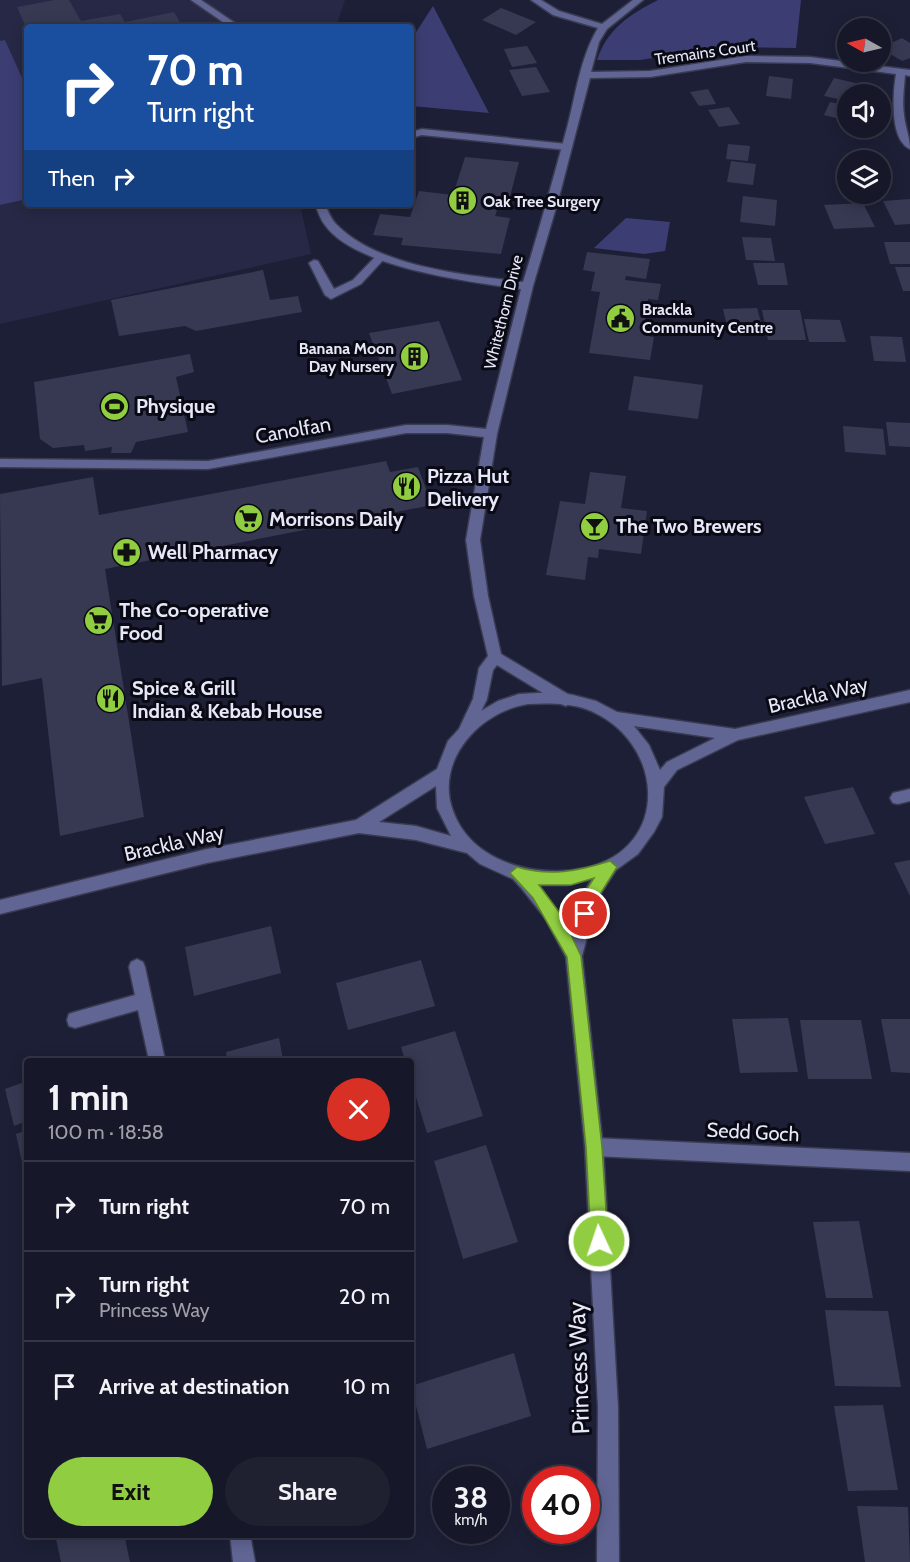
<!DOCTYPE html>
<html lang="en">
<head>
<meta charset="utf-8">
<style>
	:root { --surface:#161728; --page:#1f2030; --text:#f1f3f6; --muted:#9e9fa8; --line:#353645; --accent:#90cd41 }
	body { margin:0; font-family:Cabin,sans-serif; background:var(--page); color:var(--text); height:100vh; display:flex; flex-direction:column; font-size:22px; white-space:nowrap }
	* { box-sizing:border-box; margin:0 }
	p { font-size:20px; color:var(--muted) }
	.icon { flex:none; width:33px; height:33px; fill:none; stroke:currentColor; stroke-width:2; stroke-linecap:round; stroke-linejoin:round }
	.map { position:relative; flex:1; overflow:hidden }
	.panel { position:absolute; left:24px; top:1058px; width:390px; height:480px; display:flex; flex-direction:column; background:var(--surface); border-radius:6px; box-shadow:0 3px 15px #0003,0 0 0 2px var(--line) }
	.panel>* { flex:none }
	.banner { position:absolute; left:24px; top:24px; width:390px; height:183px; border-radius:6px; box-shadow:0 3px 15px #0003,0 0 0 2px var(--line); background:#1a4fa0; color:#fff; overflow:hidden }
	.needle { width:39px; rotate:278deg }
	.controls { position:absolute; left:837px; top:18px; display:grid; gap:12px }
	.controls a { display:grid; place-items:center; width:54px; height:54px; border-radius:50%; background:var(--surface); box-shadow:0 3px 15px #0003,0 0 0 2px var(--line); font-size:30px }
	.speed { position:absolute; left:432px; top:1466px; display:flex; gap:12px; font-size:30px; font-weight:700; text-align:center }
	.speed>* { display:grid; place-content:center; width:78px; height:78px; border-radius:50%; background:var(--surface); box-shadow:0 3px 15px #0003,0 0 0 2px var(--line); line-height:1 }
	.speed small { font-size:15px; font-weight:400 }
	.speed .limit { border:9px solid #d22; background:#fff; color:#111 }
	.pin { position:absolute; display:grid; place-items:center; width:51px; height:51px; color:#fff; margin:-26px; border:3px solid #fff; border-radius:50%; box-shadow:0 2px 6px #0007 }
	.me { position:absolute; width:66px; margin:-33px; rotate:357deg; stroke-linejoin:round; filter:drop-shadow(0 0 4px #0008) }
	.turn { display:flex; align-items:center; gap:21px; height:126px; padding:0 24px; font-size:27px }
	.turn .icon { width:78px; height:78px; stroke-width:2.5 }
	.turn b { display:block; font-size:42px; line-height:51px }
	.then { display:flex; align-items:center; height:57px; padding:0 24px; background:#0003; gap:12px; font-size:22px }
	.round { display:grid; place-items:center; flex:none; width:63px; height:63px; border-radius:32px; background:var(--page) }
	.summary { display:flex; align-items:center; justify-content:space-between; height:102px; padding:0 24px }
	h1 { font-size:36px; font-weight:700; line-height:45px }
	.button { display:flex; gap:12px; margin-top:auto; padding:12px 24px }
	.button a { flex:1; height:69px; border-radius:36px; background:var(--accent); color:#111; font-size:24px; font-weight:700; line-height:69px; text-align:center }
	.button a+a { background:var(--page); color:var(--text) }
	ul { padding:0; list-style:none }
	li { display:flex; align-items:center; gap:18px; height:90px; padding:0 24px; border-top:2px solid var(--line) }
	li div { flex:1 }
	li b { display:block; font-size:22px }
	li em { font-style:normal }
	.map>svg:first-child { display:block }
	.built { fill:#262845 }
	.green { fill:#3c3d72 }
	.building { fill:#373953 }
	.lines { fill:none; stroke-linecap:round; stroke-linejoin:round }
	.service-casing { stroke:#393b51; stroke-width:3 }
	.minor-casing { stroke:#393b51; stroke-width:3 }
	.tertiary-casing { stroke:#393b51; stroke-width:3 }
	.service { fill:#616594; fill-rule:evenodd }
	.minor { fill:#616594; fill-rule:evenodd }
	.tertiary { fill:#616594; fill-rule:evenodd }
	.route { fill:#90cd41; stroke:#5e852a; stroke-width:1.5 }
	.labels { text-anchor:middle; stroke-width:6; stroke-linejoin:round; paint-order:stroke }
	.far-street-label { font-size:16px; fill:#e6e8f9; stroke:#090a14 }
	.far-poi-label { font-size:16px; font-weight:bold; fill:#e6e8f9; stroke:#090a14; text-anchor:start }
	.poi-label { font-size:20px; font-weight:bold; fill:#e6e8f9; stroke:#090a14; text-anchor:start }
	.street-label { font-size:20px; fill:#e6e8f9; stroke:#090a14 }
	.near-street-label { font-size:24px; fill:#e6e8f9; stroke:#090a14 }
</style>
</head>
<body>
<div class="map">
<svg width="910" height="1562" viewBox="0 0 910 1562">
	<rect width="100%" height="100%" fill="#1d1f36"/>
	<path class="built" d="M0 0H345L336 27H27V204H300L311 254 0 324Z"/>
	<g class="green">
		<path d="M658 0H801L796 48 728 47 640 60H597C608 28 629 15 658 0Z"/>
		<path d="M433 6 489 113 411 106V40Z"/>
		<path d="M5 40 27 89V199L0 205V41Z"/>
		<path d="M626 218 670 222 665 251 644 254 594 248Z"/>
	</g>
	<g class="building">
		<path d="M54 0H69L81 21 120 14 125 22 174 12 183 27H26L17 7Z"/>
		<path d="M501 8 536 22 516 35 482 20Z"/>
		<path d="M865 18 882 28 892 35 880 40V28H851L846 25Z"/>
		<path d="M902 38 910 43V58L902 61 880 48Z"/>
		<path d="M527 46 537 63 512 67 504 49Z"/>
		<path d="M536 67 550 92 522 96 509 70Z"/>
		<path d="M769 76 793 79 791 99 766 96Z"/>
		<path d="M834 78 864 85 859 94H848V101L824 96Z"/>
		<path d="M708 89 716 104 699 106 690 92Z"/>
		<path d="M830 102 848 106V121L824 115Z"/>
		<path d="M729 107 740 124 719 127 708 110Z"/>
		<path d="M728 144 750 146 748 161 726 159Z"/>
		<path d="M465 157 519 162 507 208 498 207 495 216 510 218 501 254 401 245 403 238 373 235 380 214 410 217 419 191 453 195Z"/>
		<path d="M731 161 756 164 753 185 727 182Z"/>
		<path d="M743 196 777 200 775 226 740 222Z"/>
		<path d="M910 199V224L895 225 883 201Z"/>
		<path d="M863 203 875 227 834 229 824 205Z"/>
		<path d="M742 237 771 238 775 261 746 260Z"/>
		<path d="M884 242H910V264H890Z"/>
		<path d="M587 252 650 259 646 279 626 276 625 280 661 284 658 300 648 299 643 335 654 337 650 360 589 353 600 292 591 291 595 272 583 270Z"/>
		<path d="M753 263H784L788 285H758Z"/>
		<path d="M895 267H910V291H903Z"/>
		<path d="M263 270 270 300 298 296 302 312 196 331 185 326 119 336 111 300Z"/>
		<path d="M757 308 764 333 729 334 723 309Z"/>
		<path d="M762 310H800L806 340H768Z"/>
		<path d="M804 319 840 320 846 342H809Z"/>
		<path d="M439 321 462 380 392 394 369 333Z"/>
		<path d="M870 336 902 337 906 362 874 361Z"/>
		<path d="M190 354 194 372 176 377 188 432 136 442 131 453H111L112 447 85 451 84 445 53 448 40 439 34 382Z"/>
		<path d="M634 376 703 385 698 419 628 410Z"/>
		<path d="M886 422 910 423V447L889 446Z"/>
		<path d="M843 426 883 429 886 455 845 452Z"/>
		<path d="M386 461 390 472 418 467 432 505 105 569 144 817 60 836 42 678 2 686 0 494 93 477 99 515Z"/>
		<path d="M590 472 626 476 621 508 647 511 641 554 599 549 598 558 588 557 585 580 546 575 560 501 585 504Z"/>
		<path d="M853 787 875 834 825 844 804 797Z"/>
		<path d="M910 860V896L894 863Z"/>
		<path d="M271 926 281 973 194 996 185 947Z"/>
		<path d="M421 960 435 1006 348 1030 336 983Z"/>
		<path d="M788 1018 798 1072 740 1073 732 1019Z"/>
		<path d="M881 1019H910V1073L891 1072Z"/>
		<path d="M800 1020H861L872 1079H808Z"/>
		<path d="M455 1031 483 1116 427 1133 411 1081V1060H405L401 1047Z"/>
		<path d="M279 1038 283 1060H227L226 1052Z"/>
		<path d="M27 1081V1121L14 1126 5 1089Z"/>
		<path d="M27 1130V1171L24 1172 16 1134Z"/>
		<path d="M486 1145 518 1242 463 1259 434 1161Z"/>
		<path d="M859 1221 873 1298H826L813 1222Z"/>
		<path d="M825 1310 888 1311 901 1387 835 1386Z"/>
		<path d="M514 1353 531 1416 427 1449 411 1386Z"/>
		<path d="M883 1405 898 1490 848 1491 834 1406Z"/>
		<path d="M857 1506 908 1507 910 1562H865Z"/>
		<path d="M55 1534H124L130 1562H61Z"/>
	</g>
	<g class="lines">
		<defs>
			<g id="service">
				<path d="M191 0H201L241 27H230Z"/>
				<path d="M422 129 567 144 572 147 567 150 422 135 411 138V132Z"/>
				<path d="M379 204H389V205L384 208Z"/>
				<path d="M380 255 385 258 361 284 331 299 325 295 309 263 314 260 318 261 334 289 353 280 376 256Z"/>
				<path d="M0 459 102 460 108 464 102 468 0 467Z"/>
			</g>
			<g id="minor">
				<path d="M531 0H541L559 11 602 24 633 0H643L607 29 599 42 591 72 650 71 746 56 810 57 910 70V76L905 75C904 88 902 102 904 115 905 127 910 137 910 149 889 139 893 93 896 74L810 63 746 62 650 77 590 78 558 201 533 286 497 434 480 540 488 596 501 654 571 696 573 700 566 706 561 704 497 665 493 670 487 699 471 733H461L459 729 473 699 479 668 488 656 474 596 466 540 484 437 447 433H406L208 469 102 468 96 464 102 460 208 461 406 425H447L486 429 521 289C471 282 355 268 325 225 320 219 318 211 315 204H325C328 211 331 219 336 224 377 267 466 275 523 282 539 231 553 179 567 128 576 94 580 58 598 28L553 15Z"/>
				<path d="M910 789V801L898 804 893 803 890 798 893 793Z"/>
				<path d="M137 959 143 962 145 967 165 1060H149L138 1010 75 1028 69 1026 67 1020 69 1014 75 1012 135 995 129 967 131 962Z"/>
				<path d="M594 1138 910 1153V1171L594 1156 588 1153 585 1147 588 1141Z"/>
				<path d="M230 1534H250L255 1562H233Z"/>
			</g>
			<path id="tertiary" d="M910 690V702L738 740 677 770 664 787 662 817 654 832 638 854 616 870 597 899 582 956 603 1147 618 1407 619 1562H597L598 1407 585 1147 566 957 545 918 522 889 513 879 480 864 467 853 416 840 359 833 207 863 0 914V900L207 849 356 820 437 769 448 741 469 718 498 701 519 694 555 692 573 695 596 701 617 712 735 729ZM528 704C546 703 569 703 586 709 664 738 674 848 585 868 536 879 469 862 452 808 436 759 481 711 528 704ZM634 726 715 738 667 762 660 770 649 745ZM436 786 437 808 451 836 416 826 379 822ZM592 879 582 896 572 935 539 885H567Z"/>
		</defs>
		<use href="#service" class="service-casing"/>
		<use href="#minor" class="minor-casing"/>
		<use href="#tertiary" class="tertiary-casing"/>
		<use href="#service" class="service"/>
		<use href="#minor" class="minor"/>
		<use href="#tertiary" class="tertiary"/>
	</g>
	<path class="route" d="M610 861 617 867 597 899 590 918 585 920 578 914 585 892 594 878 571 885H539L562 916 581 956 602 1147 608 1241 605 1247 599 1250 593 1247 591 1241 586 1147 567 957 533 898 510 873 517 867C550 877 578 871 610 861Z"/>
	<defs>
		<symbol id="building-disc" viewBox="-11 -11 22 22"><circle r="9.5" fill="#90cd41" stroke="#090a14"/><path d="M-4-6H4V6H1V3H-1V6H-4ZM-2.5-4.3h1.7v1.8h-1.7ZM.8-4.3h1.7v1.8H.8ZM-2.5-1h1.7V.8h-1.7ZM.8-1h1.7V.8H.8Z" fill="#111"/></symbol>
		<symbol id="civic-disc" viewBox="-11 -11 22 22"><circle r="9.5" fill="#90cd41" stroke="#090a14"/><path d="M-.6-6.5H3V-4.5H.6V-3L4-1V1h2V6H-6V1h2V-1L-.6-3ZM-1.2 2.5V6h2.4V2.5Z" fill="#111"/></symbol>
		<symbol id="stadium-disc" viewBox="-11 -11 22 22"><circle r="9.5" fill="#90cd41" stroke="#090a14"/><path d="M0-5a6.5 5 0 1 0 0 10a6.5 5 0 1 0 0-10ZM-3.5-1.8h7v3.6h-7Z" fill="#111"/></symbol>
		<symbol id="restaurant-disc" viewBox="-11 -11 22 22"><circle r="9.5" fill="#90cd41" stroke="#090a14"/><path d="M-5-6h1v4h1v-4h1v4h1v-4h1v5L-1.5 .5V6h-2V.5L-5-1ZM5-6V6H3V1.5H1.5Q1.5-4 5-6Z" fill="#111"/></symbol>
		<symbol id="supermarket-disc" viewBox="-11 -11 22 22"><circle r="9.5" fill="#90cd41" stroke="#090a14"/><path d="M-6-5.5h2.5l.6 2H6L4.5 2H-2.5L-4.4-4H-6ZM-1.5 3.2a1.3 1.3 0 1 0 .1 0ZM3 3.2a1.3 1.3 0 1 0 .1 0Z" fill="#111"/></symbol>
		<symbol id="bar-disc" viewBox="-11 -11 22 22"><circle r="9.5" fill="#90cd41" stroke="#090a14"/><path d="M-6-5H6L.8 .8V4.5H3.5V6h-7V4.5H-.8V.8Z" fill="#111"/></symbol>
		<symbol id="pharmacy-disc" viewBox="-11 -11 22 22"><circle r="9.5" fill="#90cd41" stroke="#090a14"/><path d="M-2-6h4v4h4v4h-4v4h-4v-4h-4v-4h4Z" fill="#111"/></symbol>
	</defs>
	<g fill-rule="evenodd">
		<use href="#building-disc" x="446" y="184" width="33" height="33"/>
		<use href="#civic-disc" x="604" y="302" width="33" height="33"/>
		<use href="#building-disc" x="398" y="340" width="33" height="33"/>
		<use href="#stadium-disc" x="98" y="390" width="33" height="33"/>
		<use href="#restaurant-disc" x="390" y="470" width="33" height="33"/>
		<use href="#supermarket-disc" x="232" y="502" width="33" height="33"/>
		<use href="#bar-disc" x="578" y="510" width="33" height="33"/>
		<use href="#pharmacy-disc" x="110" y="536" width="33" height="33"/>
		<use href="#supermarket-disc" x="82" y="604" width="33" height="33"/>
		<use href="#restaurant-disc" x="94" y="682" width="33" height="33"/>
	</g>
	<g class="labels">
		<g class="far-street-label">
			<text transform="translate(705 52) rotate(-8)" y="6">Tremains Court</text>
			<text transform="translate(503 312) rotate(-76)" y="6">Whitethorn Drive</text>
		</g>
		<g class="far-poi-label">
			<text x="483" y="207">Oak Tree Surgery</text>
			<text x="642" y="315">Brackla<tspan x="642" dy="18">Community Centre</tspan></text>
			<text x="394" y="354" text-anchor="end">Banana Moon<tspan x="394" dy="18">Day Nursery</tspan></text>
		</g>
		<g class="poi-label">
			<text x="136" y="413">Physique</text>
			<text x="427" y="483">Pizza Hut<tspan x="427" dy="23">Delivery</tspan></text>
			<text x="269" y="526">Morrisons Daily</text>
			<text x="616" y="533">The Two Brewers</text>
			<text x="148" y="559">Well Pharmacy</text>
			<text x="119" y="617">The Co-operative<tspan x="119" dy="23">Food</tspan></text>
			<text x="132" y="695">Spice &amp; Grill<tspan x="132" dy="23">Indian &amp; Kebab House</tspan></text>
		</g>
		<g class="street-label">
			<text transform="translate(293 430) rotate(-10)" y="7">Canolfan</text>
			<text transform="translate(818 695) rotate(-13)" y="7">Brackla Way</text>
			<text transform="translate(174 843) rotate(-13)" y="7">Brackla Way</text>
			<text transform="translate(753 1132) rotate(3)" y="7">Sedd Goch</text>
		</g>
		<g class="near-street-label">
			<text transform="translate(579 1368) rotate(-92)" y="8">Princess Way</text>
		</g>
	</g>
</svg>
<div class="controls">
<a><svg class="needle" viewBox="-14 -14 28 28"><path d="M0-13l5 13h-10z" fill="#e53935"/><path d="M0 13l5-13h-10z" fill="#9e9fa8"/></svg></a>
<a><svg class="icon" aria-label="sound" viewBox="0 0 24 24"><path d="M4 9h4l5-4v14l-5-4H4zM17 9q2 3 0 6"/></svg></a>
<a><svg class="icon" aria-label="layers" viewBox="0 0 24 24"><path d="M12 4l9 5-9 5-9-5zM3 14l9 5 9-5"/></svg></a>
</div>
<div class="speed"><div>38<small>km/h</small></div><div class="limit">40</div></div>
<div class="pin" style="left:585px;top:914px;background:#d93025"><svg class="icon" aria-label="arrive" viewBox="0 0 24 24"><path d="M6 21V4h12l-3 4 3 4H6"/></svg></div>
<svg class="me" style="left:599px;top:1241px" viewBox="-20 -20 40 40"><circle r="17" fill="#90cd41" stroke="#fff" stroke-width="3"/><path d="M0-11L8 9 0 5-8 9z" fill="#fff"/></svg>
<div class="banner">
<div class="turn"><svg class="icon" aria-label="right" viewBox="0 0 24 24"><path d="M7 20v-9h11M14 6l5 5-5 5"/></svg><div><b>70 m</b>Turn right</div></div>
<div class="then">Then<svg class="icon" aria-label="right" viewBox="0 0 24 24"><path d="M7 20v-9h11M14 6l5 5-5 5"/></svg></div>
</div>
<section class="panel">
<div class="summary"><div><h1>1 min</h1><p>100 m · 18:58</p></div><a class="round" style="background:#d93025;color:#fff"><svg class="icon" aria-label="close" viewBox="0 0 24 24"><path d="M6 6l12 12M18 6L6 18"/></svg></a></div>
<ul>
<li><svg class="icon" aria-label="right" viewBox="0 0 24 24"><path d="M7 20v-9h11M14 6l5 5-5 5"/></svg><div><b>Turn right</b></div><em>70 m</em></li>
<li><svg class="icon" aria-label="right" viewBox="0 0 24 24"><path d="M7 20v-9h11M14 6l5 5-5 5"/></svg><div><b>Turn right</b><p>Princess Way</p></div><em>20 m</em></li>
<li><svg class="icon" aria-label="arrive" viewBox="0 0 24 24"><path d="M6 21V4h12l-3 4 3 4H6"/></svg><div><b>Arrive at destination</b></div><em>10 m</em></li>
</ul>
<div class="button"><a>Exit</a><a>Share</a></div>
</section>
</div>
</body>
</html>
